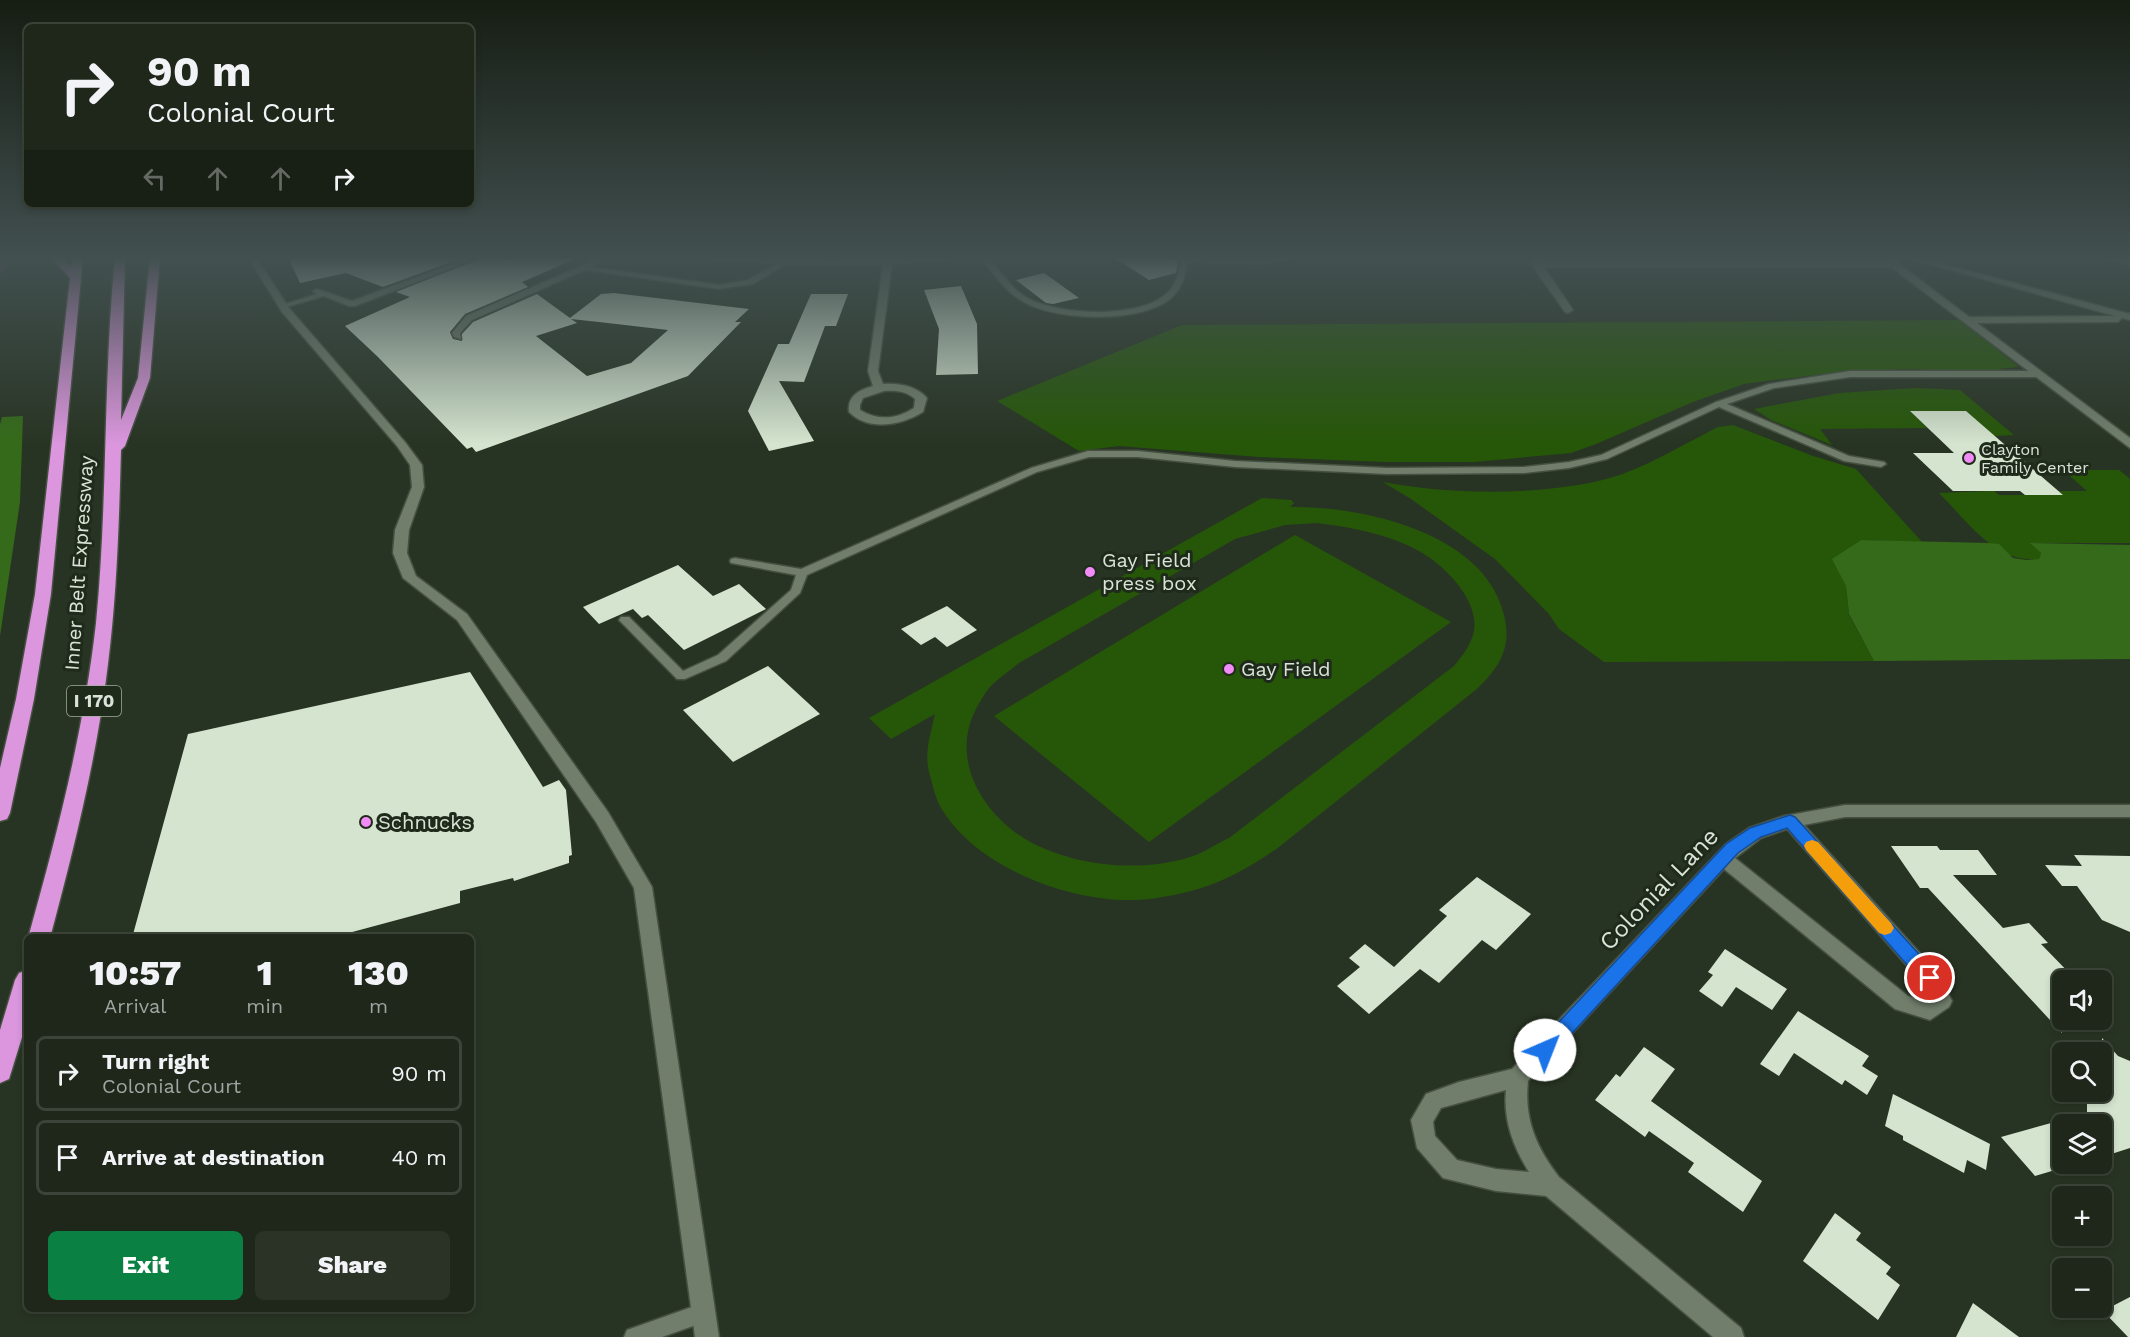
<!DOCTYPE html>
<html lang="en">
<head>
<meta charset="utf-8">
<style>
	:root { --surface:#1e271a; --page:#2b3327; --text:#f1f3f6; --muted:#a1a5a2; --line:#3c4439; --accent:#0b8043 }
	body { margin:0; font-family:"Work Sans",sans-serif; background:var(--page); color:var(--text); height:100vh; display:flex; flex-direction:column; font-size:22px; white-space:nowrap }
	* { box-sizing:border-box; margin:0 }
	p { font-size:20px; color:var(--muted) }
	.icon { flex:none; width:33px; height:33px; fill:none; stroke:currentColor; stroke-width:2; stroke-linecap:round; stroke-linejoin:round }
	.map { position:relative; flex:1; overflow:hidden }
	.sheet { position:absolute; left:24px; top:934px; width:450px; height:378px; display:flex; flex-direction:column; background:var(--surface); border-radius:9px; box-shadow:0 3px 9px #0003,0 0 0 2px var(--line) }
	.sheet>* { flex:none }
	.banner { position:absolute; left:24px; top:24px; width:450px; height:183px; border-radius:9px; box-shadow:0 3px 9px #0003,0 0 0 2px var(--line); background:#1e271a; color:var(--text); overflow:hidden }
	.tools { position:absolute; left:2052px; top:970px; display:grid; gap:12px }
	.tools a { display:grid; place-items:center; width:60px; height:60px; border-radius:9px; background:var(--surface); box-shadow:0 3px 9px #0003,0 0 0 2px var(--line); font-size:30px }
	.pin { position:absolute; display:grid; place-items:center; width:51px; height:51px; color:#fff; margin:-26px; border:3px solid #fff; border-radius:50%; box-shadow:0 2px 6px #0007 }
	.me { position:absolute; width:66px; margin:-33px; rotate:44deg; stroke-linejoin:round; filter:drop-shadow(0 0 4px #0008) }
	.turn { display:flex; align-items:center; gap:21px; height:126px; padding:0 24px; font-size:27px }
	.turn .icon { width:78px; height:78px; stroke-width:2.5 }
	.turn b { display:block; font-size:42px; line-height:51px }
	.lanes { display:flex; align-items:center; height:57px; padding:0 24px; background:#0003; justify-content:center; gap:30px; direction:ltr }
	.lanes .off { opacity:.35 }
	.eta { display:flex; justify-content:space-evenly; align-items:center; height:102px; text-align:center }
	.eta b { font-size:36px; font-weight:800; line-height:42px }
	.cta { display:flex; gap:12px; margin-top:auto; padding:12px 24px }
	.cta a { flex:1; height:69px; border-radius:9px; background:var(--accent); color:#fff; font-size:24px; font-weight:800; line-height:69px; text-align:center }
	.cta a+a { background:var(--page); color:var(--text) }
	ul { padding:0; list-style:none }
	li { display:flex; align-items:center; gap:18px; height:75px; margin:0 12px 9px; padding:0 12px; border:3px solid var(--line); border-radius:9px }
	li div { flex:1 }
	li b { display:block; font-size:22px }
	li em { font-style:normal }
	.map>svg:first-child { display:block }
	.green { fill:#265708; fill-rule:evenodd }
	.forest { fill:#346a19 }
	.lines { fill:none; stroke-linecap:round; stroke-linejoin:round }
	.stream { stroke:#753678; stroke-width:5 }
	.building { fill:#d4e4ce; fill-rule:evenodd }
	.service-casing { stroke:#465041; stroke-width:3 }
	.minor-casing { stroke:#465041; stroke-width:3 }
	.tertiary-casing { stroke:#465041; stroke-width:3 }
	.motorway-casing { stroke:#465041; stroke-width:3 }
	.service { fill:#707e6b; fill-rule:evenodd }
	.minor { fill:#707e6b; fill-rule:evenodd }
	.tertiary { fill:#707e6b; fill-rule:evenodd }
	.motorway { fill:#db96dd; fill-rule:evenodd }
	.route { fill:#1a73e8; stroke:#114b97; stroke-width:1.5 }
	.slow { fill:#f59e0b }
	.poi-dot { fill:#f18bf5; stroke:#1e2a1a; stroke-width:2 }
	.labels { text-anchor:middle; stroke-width:6; stroke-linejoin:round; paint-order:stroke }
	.far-poi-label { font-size:16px; fill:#dbe3d8; stroke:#1e2a1a; text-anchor:start }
	.shield { fill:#1e2a1a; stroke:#a2ac9f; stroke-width:1.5 }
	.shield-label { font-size:18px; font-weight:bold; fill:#dbe3d8 }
	.poi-label { font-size:20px; fill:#dbe3d8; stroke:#1e2a1a; text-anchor:start }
	.street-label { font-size:20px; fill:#dbe3d8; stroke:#1e2a1a }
	.near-street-label { font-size:24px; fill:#dbe3d8; stroke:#1e2a1a }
</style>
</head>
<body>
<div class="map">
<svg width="2130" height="1337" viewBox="0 0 2130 1337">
	<rect width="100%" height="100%" fill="#283423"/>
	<g class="green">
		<path d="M1960 320 2019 367 2000 369 2002 371 1900 369 1814 375 1744 384 1693 402 1596 444 1571 453 1474 462H1388L1259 457 1119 446 1079 451 997 401 1182 325Z"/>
		<path d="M1916 388 1960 390 2014 435 1994 436 1911 411 1927 428 1820 429 1832 445 1771 420 1754 409 1839 393Z"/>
		<path d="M1733 425 1813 456 1856 469 1922 542 1861 540 1833 559 1846 586 1849 615 1874 661 1604 662 1559 629 1549 614 1495 559 1411 499 1383 482C1450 495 1544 496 1610 478 1643 469 1686 443 1718 427Z"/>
		<path d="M2063 470H2119L2130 479V543H2031L2041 553 2039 559C1996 564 1967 521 1939 493L1994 491 1999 495H2062L2059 491H2087Z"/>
		<path d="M1262 498 1291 500 1294 503 1290 507C1363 506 1485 533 1504 615 1512 647 1500 666 1478 688L1279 847C1236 877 1204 892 1150 899 1080 907 976 870 940 806 935 797 932 782 929 772 924 752 931 733 935 714L891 739 869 718ZM1317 523C1352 527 1388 534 1419 551 1444 565 1479 599 1474 631 1471 645 1463 655 1454 666L1229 838C1218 843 1208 850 1196 855 1167 866 1128 868 1096 863 1068 859 1034 848 1012 830 975 800 953 754 976 709 981 700 986 690 994 683 1002 676 1011 670 1019 663L1235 539 1285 525Z"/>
		<path d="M1295 535 1451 622 1149 842 994 716Z"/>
	</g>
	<g class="forest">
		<path d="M23 416 20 502 0 636V424L2 417Z"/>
		<path d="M1861 540 1988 543 1999 544 2013 558 2026 560 2039 559 2041 553 2030 543 2130 545V659L1874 661 1849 614 1846 586 1832 559Z"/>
	</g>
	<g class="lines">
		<path class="stream" d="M0 271 7 263"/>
	</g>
	<g class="building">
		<path d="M288 257H465L383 287 346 273 300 283Z"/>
		<path d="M483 257H580L522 282 528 287 465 314 450 332 453 339 462 341V334L473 322 537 294 570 318 601 294 614 293 749 309 735 322H741L688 376 476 452 472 447 467 449 378 357 345 326 410 297 396 292ZM571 319 599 322 668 330 631 363 587 376 536 336 577 323Z"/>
		<path d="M1113 257H1172L1178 262 1176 273 1149 280Z"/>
		<path d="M1044 273 1079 298 1053 304 1046 303 1016 280Z"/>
		<path d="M961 286 977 324 978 374 936 375 939 329 924 290Z"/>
		<path d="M811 294H848L836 326H825L804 382 779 381 814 441 769 451 748 411 778 344H789Z"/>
		<path d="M1910 411H1966L2063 495H2025L2020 491H1953L1913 453H1954Z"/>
		<path d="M678 565 713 596 739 584 766 609 684 650 648 615 642 618 633 609 599 624 583 607Z"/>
		<path d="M947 606 977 630 947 647 935 637 921 645 901 629Z"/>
		<path d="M768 666 820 714 733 762 683 710Z"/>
		<path d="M470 672 543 787 559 780 566 790 572 855 569 856V863L514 881 513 878 460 891V903L330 938H132L188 734Z"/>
		<path d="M1891 846H1937L1940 850H1978L1997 875H1953L2003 928 2029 923 2048 943 2041 944 2077 981H2062V1033L1928 888H1920Z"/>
		<path d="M2074 855 2130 856V932L2102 920 2077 886H2062L2045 865 2082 866Z"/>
		<path d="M1477 877 1531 914 1496 950 1482 940 1439 983 1420 969 1369 1014 1337 986 1360 967 1349 958 1365 944 1394 967 1447 916 1439 910Z"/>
		<path d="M1725 949 1787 989 1772 1010 1736 987 1722 1007 1699 991 1713 975 1708 972Z"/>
		<path d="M1798 1011 1869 1056 1862 1066 1878 1076 1867 1095 1845 1080 1842 1085 1794 1053 1779 1076 1760 1064Z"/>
		<path d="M2102 1038 2118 1056 2130 1061V1148L2102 1157V1125H2087V1092H2102Z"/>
		<path d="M1644 1047 1675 1069 1651 1101 1762 1181 1743 1212 1688 1172 1694 1163 1649 1131 1645 1137 1595 1100 1616 1074 1620 1077Z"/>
		<path d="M1893 1094 1990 1144 1986 1170 1967 1160 1964 1173 1903 1140V1136L1885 1126Z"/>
		<path d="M2062 1120V1168L2035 1176 2001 1137Z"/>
		<path d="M1835 1213 1861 1233 1856 1240 1891 1267 1886 1274 1900 1285 1878 1320 1803 1261Z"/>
		<path d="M2130 1297V1337H2128L2103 1311Z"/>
		<path d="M1973 1303 2019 1337H1956Z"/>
	</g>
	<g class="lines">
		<defs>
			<g id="service">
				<path d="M471 257H481L355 306H349L324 296 283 308 279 306 317 294 313 291 317 289 352 301Z"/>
				<path d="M599 257H608L592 267 719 285 748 280 789 257H798L753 284 719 289 585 270 472 320 460 333 461 339 454 337 452 333 466 316 581 266Z"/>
				<path d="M980 257H988C1000 271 1012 290 1029 299 1061 315 1138 319 1166 294 1176 286 1179 273 1180 261L1174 257 1263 260 1283 257H1299L1263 264 1187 262C1186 276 1181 290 1170 299 1138 324 1055 321 1022 301 1005 291 992 272 980 257Z"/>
				<path d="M1850 371H2039L2043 374 2039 377H1850L1774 388 1727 404 1849 456 1884 462 1886 464 1881 467 1844 461 1719 407 1607 459 1569 468 1524 473 1387 474 1235 467 1138 457H1089L1037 472 807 575 800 593 726 661 685 679H677L619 620 621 617H629L683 671 718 655 791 590 796 575 731 563 730 561 731 559 735 558 801 569 1031 468 1088 451H1138L1235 461 1387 468 1524 467 1569 462 1601 455 1716 402 1769 384Z"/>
				<path d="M703 1303 710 1306 713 1313 710 1320 662 1337H624L627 1330Z"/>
			</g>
			<g id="minor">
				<path d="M248 257H256L289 308 405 442 422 465 424 487 409 530 407 553 416 576 467 614 608 812 652 887 719 1337H695L634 888 596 822 457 620 403 578 393 553 395 530 412 487 410 465 397 446 282 312Z"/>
				<path d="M708 257 831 260 952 257 948 260 892 264 878 371 883 384C899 383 916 386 927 398L923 412C902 425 869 432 849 412 847 396 859 390 873 386L868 371 883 265H801L713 260ZM884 391C896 390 906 391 915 399L914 408C897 419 878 421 860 410V405L863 398Z"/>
				<path d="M1529 257H1537L1540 261H1888L1889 257H1897L1898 263 1969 317 2115 316 1904 257H1918L2130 314V320L2122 318 2118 322 1977 323 2130 438V448L1891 267H1544L1573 310 1568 313 1565 312 1531 264Z"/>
				<path d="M1845 805H2130V817H1845L1804 825 1937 972 1952 1001 1949 1007 1930 1020 1895 1009 1724 869 1528 1081C1524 1119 1536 1147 1559 1177L1741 1328 1744 1337H1713L1546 1196 1496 1191 1443 1178 1417 1148 1411 1120 1426 1094 1459 1082 1512 1069 1726 844 1749 828 1784 816ZM1787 829 1923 984 1931 998 1927 1001 1908 996 1735 858 1761 838ZM1506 1090C1503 1119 1513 1147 1529 1172L1496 1169 1457 1160 1435 1136 1433 1122 1441 1108Z"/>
			</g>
			<path id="tertiary" d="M2099 257H2115L2130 260V266Z"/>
			<g id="motorway">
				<path d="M51 257H62L71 267 73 257H83L51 594 34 699 10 813 7 819 0 821V768L16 699 35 594 70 278Z"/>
				<path d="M115 257H125L121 420 138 378 150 257H160L150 378 125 446 121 450C119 521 117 593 108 664 97 757 74 848 50 938H28C57 835 84 730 96 623 108 501 103 378 115 257Z"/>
				<path d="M27 970V1021L9 1079 0 1083V1030L15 980 19 973Z"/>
			</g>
		</defs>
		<use href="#service" class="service-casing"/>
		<use href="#minor" class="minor-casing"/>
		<use href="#tertiary" class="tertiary-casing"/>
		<use href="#motorway" class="motorway-casing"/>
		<use href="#service" class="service"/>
		<use href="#minor" class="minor"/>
		<use href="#tertiary" class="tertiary"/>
		<use href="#motorway" class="motorway"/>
	</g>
	<linearGradient id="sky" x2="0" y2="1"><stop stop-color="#161d13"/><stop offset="0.58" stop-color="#425050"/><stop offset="1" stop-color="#425050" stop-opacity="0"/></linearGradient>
	<rect width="2130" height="444" fill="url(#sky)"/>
	<path class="route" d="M1790 815 1795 817 1936 973 1939 978 1936 983 1930 986 1923 983 1787 828 1761 837 1738 853 1551 1056 1545 1058 1538 1056 1535 1050 1538 1044 1726 844 1750 828Z"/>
	<path class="slow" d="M1812 840 1818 842 1891 923 1894 928 1891 933 1885 935 1879 933 1806 850 1804 846 1806 842Z"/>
	<g class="poi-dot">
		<circle cx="1969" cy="458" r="6"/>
		<circle cx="1090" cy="572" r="6"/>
		<circle cx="1229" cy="669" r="6"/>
		<circle cx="366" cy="822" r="6"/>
	</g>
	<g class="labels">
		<g class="far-poi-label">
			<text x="1981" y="455">Clayton<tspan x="1981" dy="18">Family Center</tspan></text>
		</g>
		<rect class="shield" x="67" y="686" width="54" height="30" rx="4.5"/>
		<g class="shield-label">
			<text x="94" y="707">I 170</text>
		</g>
		<g class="poi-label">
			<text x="1102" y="567">Gay Field<tspan x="1102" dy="23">press box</tspan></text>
			<text x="1241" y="676">Gay Field</text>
			<text x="378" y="829">Schnucks</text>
		</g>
		<g class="street-label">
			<text transform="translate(79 563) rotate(-86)" y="7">Inner Belt Expressway</text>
		</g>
		<g class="near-street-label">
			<text transform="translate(1659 889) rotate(-46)" y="8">Colonial Lane</text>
		</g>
	</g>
</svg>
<div class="tools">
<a><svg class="icon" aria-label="sound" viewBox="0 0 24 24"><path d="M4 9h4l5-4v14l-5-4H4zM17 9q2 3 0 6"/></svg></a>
<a><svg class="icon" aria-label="search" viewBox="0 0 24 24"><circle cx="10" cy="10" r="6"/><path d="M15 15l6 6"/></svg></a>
<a><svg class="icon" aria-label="layers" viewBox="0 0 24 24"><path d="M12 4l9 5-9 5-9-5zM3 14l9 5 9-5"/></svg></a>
<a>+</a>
<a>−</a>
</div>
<div class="pin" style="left:1930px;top:978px;background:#d93025"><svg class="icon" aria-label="arrive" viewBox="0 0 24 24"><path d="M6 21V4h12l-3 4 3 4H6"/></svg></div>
<svg class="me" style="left:1545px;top:1050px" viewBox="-20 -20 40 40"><circle r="19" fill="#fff"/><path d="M0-13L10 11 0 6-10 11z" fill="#1a73e8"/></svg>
<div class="banner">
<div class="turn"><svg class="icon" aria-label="right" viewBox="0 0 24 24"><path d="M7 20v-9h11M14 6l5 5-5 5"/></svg><div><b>90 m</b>Colonial Court</div></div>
<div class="lanes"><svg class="icon off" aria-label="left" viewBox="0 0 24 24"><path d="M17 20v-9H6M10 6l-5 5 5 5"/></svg><svg class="icon off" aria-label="ahead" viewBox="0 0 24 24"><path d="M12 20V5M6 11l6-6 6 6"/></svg><svg class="icon off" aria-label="ahead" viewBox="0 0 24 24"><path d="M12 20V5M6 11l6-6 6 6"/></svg><svg class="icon" aria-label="right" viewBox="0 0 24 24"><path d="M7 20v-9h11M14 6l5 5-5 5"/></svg></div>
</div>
<section class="sheet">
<div class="eta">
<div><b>10:57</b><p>Arrival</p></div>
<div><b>1</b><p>min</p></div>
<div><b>130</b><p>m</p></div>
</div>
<ul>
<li><svg class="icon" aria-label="right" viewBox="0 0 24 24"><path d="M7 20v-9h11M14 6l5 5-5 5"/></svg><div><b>Turn right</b><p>Colonial Court</p></div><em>90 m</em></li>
<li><svg class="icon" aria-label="arrive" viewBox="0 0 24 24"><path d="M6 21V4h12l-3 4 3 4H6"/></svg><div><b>Arrive at destination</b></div><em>40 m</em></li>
</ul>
<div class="cta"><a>Exit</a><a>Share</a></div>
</section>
</div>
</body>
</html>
